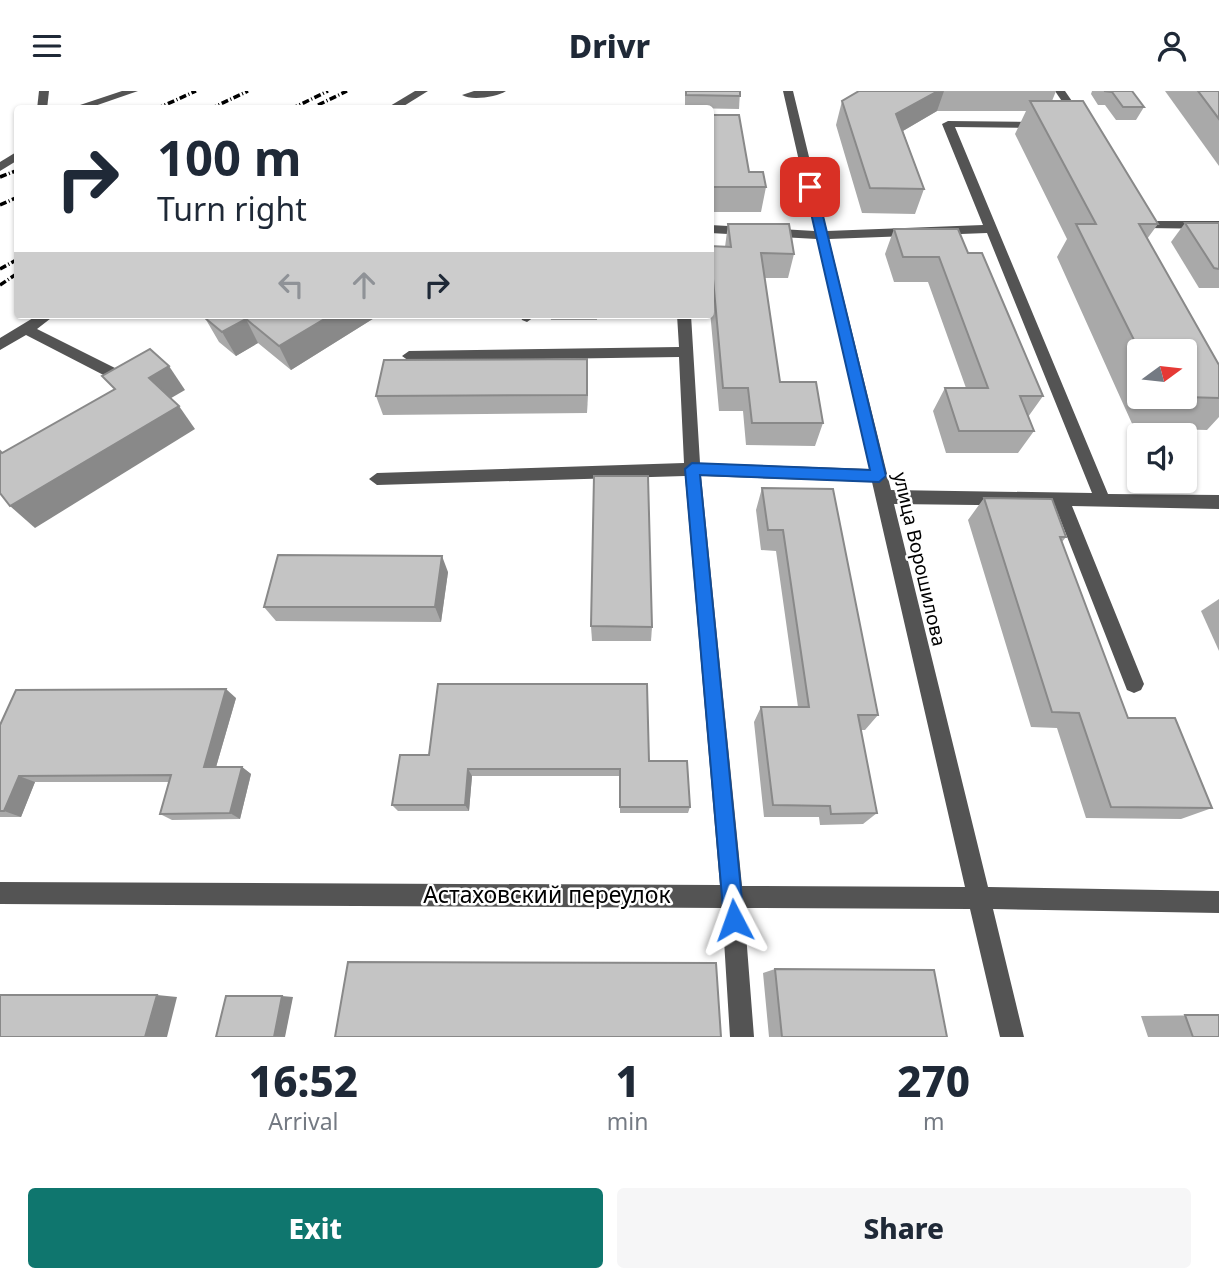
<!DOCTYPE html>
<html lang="en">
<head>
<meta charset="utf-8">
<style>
	:root { --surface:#fff; --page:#f6f6f7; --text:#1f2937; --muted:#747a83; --accent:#0f766e }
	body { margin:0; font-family:"Noto Sans",sans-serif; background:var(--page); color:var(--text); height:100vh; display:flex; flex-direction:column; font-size:26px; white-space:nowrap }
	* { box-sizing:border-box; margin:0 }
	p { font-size:23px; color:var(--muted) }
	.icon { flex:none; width:38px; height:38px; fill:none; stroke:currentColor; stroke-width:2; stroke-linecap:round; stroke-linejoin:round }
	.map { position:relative; height:946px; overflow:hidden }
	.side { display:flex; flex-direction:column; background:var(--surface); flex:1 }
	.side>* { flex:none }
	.top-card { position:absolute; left:14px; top:14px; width:700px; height:214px; border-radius:7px; box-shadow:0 2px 5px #0004; background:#fff; color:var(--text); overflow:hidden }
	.needle { width:46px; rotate:75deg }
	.controls { position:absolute; left:1127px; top:248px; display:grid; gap:14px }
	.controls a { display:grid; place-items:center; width:70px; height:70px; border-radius:7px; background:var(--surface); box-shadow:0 2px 5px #0004; font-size:35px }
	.pin { position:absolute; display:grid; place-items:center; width:60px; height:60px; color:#fff; margin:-30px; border-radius:14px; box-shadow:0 4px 10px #0006 }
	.me { position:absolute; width:77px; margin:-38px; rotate:356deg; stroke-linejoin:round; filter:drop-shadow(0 0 5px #0008) }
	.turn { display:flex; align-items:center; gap:24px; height:147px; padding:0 28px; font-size:32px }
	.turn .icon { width:91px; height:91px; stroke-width:2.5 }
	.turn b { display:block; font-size:49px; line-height:60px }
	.lanes { display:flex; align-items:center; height:66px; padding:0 28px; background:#0003; justify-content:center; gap:35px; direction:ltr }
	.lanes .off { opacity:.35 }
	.eta { display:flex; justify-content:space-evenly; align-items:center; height:119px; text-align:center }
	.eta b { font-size:42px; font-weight:800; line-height:49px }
	.button { display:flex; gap:14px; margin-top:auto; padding:14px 28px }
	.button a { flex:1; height:80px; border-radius:7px; background:var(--accent); color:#fff; font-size:28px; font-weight:800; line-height:80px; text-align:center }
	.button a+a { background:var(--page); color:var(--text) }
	header { display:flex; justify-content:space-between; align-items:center; height:91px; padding:0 28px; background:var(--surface); font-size:32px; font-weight:800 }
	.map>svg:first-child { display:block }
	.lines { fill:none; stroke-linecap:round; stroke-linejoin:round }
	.minor { fill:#545454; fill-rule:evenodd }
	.rail { stroke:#000; stroke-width:3.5; stroke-dasharray:7 2.5 1 2.5; stroke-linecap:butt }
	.wall { fill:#a9a9a9; fill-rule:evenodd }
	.shaded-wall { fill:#898989 }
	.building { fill:#c4c4c4; stroke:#898989; stroke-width:2 }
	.route { fill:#1a73e8; stroke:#114b97; stroke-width:2 }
	.labels { text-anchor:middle; stroke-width:5; stroke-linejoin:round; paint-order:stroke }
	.street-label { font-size:19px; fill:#000; stroke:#fff }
	.near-street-label { font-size:23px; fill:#000; stroke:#fff }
</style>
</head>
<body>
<header><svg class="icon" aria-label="menu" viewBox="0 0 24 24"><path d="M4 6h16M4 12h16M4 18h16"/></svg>Drivr<svg class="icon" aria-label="person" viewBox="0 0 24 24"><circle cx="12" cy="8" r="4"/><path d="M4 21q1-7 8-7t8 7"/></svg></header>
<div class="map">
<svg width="1219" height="946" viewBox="0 0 1219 946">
	<rect width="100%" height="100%" fill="#fff"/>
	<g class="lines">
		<g class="minor">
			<path d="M39 0H49L47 18H37Z"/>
			<path d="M122 0H138L86 18H68Z"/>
			<path d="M415 0H428L399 18H385Z"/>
			<path d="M474 0H506C497 6 471 10 462 4Z"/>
			<path d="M783 0H793L827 140 983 134 942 33 948 30 1041 31 1047 34 1041 37 955 36 1108 403 1219 404V418L1072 415 1144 593 1141 599 1134 602 1127 599 1055 415 894 413 988 796 1219 800V822L993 818 1024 946H1000L970 818 744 817 754 946H730L722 817 0 813V791L720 794 685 385 377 394 369 388 377 382 684 372 679 266 409 270 402 265 409 260 679 256 677 224H691L700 372 870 378 817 148 710 142V134L815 140ZM987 142 1092 402 891 399 829 148ZM701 385 872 391 965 796 742 795Z"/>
			<path d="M1055 0H1065L1085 29 1084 31H1076Z"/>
			<path d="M18 60V69L0 80V71Z"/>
			<path d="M1142 118 1146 119 1154 130H1219V138L1146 137 1136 122Z"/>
			<path d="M38 224H55L37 238 129 284 131 288 129 292H119L26 244 0 259V247Z"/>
			<path d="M520 224H534V226L527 231 522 229Z"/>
		</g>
		<g class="rail">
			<path d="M318 14 347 0"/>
			<path d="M156 18 196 0"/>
			<path d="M210 18 248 0"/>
			<path d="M291 18 328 0"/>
			<path d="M0 86 18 79"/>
			<path d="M0 114 18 106"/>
			<path d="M0 178 18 168"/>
			<path d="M0 194 18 182"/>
		</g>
	</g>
	<g class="wall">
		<path d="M685 0H740L739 18 685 17Z"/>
		<path d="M859 0H1056L1052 10 1158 133 1147 148 1219 274V326L1207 339 1134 337 1057 166 1067 148 1015 43 1026 20H937L903 40 924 98 915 123 862 122 836 34 842 10ZM1139 261 1185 306H1139Z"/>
		<path d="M1092 0H1132L1144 16 1136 29H1116L1105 14H1098L1091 3Z"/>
		<path d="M1165 0H1219V75Z"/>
		<path d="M710 24 749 81 766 96 761 121H710Z"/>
		<path d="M1185 132H1219V197H1199L1171 151Z"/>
		<path d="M728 133 794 163 788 187H764L780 291 823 332 815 355 746 354 743 320H719L710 220V155L725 156Z"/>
		<path d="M894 138 968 162 1043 305 1028 326 1034 340 1018 362H946L933 320 945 297H966L928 191H894L885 163Z"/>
		<path d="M210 224H379L291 279 258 252 236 265 219 251 205 227Z"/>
		<path d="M550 224H597V229H551Z"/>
		<path d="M588 286 587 322 383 324 376 305Z"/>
		<path d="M762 397 878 624 865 639H861L877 722 863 733 820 734 819 726H764L754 631 761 616H798L776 460 761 459 756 419Z"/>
		<path d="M984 407 1066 446 1062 451 1128 627 1212 717 1181 728 1086 727 1057 637 1031 636 968 429Z"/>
		<path d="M448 481 441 531 276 530 264 516Z"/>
		<path d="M1219 508V560L1201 520Z"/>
		<path d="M591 535 652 536 651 550H592Z"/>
		<path d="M236 607 216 676H242L251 683 240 728 172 729 160 723 169 691H35L21 726H0V634Z"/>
		<path d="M400 664 649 670 690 716 688 722H620V685H472L469 720H398L392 714Z"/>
		<path d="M775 878 947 946H769L763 882Z"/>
		<path d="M1219 924V946H1148L1141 925Z"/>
	</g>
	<g class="shaded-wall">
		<path d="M938 0H944L937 20 889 48 896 23Z"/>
		<path d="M331 224H379L291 279 279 255Z"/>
		<path d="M246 228 258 252 236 265 222 241Z"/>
		<path d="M587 268 588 286 587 322Z"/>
		<path d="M169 275 185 299 166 310 149 287Z"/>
		<path d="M179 315 195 338 35 437 10 415Z"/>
		<path d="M442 465 448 481 441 531 435 516Z"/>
		<path d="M226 598 236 607 214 683 204 676Z"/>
		<path d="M242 676 251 683 240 728 230 722Z"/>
		<path d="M468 678 472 685 469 720 465 714Z"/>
		<path d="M19 685 35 691 21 726 4 720Z"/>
		<path d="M157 904 177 906 167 946H145Z"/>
		<path d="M282 905 293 906 285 946H274Z"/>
	</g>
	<g class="building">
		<path d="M686 0H740V5L686 4Z"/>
		<path d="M859 0H938L896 23 924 98 870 97 842 10Z"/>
		<path d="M1104 0H1132L1144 16H1123L1112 1Z"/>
		<path d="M1198 0H1219V28Z"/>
		<path d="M1030 10H1083L1158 133H1139L1219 274V307L1185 306V261H1140L1076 133H1096Z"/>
		<path d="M710 24H739L749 81H763L766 96H710Z"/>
		<path d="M1185 132H1219V178L1214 177Z"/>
		<path d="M728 133H789L794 163 761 162 780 291H816L823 332H752L748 297H723L710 155 731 156Z"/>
		<path d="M894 138H958L968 162H982L1043 305H1020L1034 340H959L945 297H988L939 166H903Z"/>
		<path d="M210 224H331L279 255 246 228 222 241 205 227Z"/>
		<path d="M150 258 169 275 149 287 179 315 10 415 0 402V360L2 362 115 298 102 285Z"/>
		<path d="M587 268V304L376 305 384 269Z"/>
		<path d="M594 385H648L652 536 591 535Z"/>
		<path d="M762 397 833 398 878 624H858L877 722 831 723 830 715 773 714 761 616H809L783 439H768Z"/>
		<path d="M984 407 1052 408 1066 446H1060L1128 627H1175L1212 717 1111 716 1079 622 1052 621Z"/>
		<path d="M278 464 442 465 435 516H264Z"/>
		<path d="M438 593H647L649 670H687L690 716H620V678H468L465 714H392L400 664H429Z"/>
		<path d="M226 598 204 676H242L230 722 160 723 171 684 19 685 4 720H0V634L16 599Z"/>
		<path d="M348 871 716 872 721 946H335Z"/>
		<path d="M775 878 934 879 947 946H782Z"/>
		<path d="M0 904H157L145 946H0Z"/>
		<path d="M226 905H282L274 946H216Z"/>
		<path d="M1185 924H1219V946H1193Z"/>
	</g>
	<path class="route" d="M810 93 816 96 886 385 879 391 700 384 744 829 741 836 734 839 727 836 724 829 685 378 692 372 870 379 805 96Z"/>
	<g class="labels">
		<g class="street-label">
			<text transform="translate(920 468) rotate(77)" y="7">улица Ворошилова</text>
		</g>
		<g class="near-street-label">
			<text x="547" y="812">Астаховский переулок</text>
		</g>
	</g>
</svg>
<div class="controls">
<a><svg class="needle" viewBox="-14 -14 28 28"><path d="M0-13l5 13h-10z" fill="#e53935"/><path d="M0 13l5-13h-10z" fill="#747a83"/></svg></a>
<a><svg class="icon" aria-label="sound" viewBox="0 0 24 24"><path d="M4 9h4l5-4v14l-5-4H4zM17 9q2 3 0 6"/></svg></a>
</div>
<div class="pin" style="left:810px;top:96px;background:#d93025"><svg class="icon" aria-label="arrive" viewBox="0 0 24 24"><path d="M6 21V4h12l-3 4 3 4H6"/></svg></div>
<svg class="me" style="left:734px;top:829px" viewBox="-20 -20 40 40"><path d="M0-17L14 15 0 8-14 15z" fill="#1a73e8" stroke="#fff" stroke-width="4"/></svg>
<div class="top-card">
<div class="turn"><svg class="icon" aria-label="right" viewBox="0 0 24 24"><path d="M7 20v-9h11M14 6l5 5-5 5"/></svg><div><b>100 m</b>Turn right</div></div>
<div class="lanes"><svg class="icon off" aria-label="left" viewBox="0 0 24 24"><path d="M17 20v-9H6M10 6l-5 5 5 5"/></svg><svg class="icon off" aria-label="ahead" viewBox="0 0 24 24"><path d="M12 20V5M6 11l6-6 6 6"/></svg><svg class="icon" aria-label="right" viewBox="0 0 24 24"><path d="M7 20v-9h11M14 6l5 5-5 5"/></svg></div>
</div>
</div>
<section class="side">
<div class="eta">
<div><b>16:52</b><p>Arrival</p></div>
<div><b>1</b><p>min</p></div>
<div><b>270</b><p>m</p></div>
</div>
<div class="button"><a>Exit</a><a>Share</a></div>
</section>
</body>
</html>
